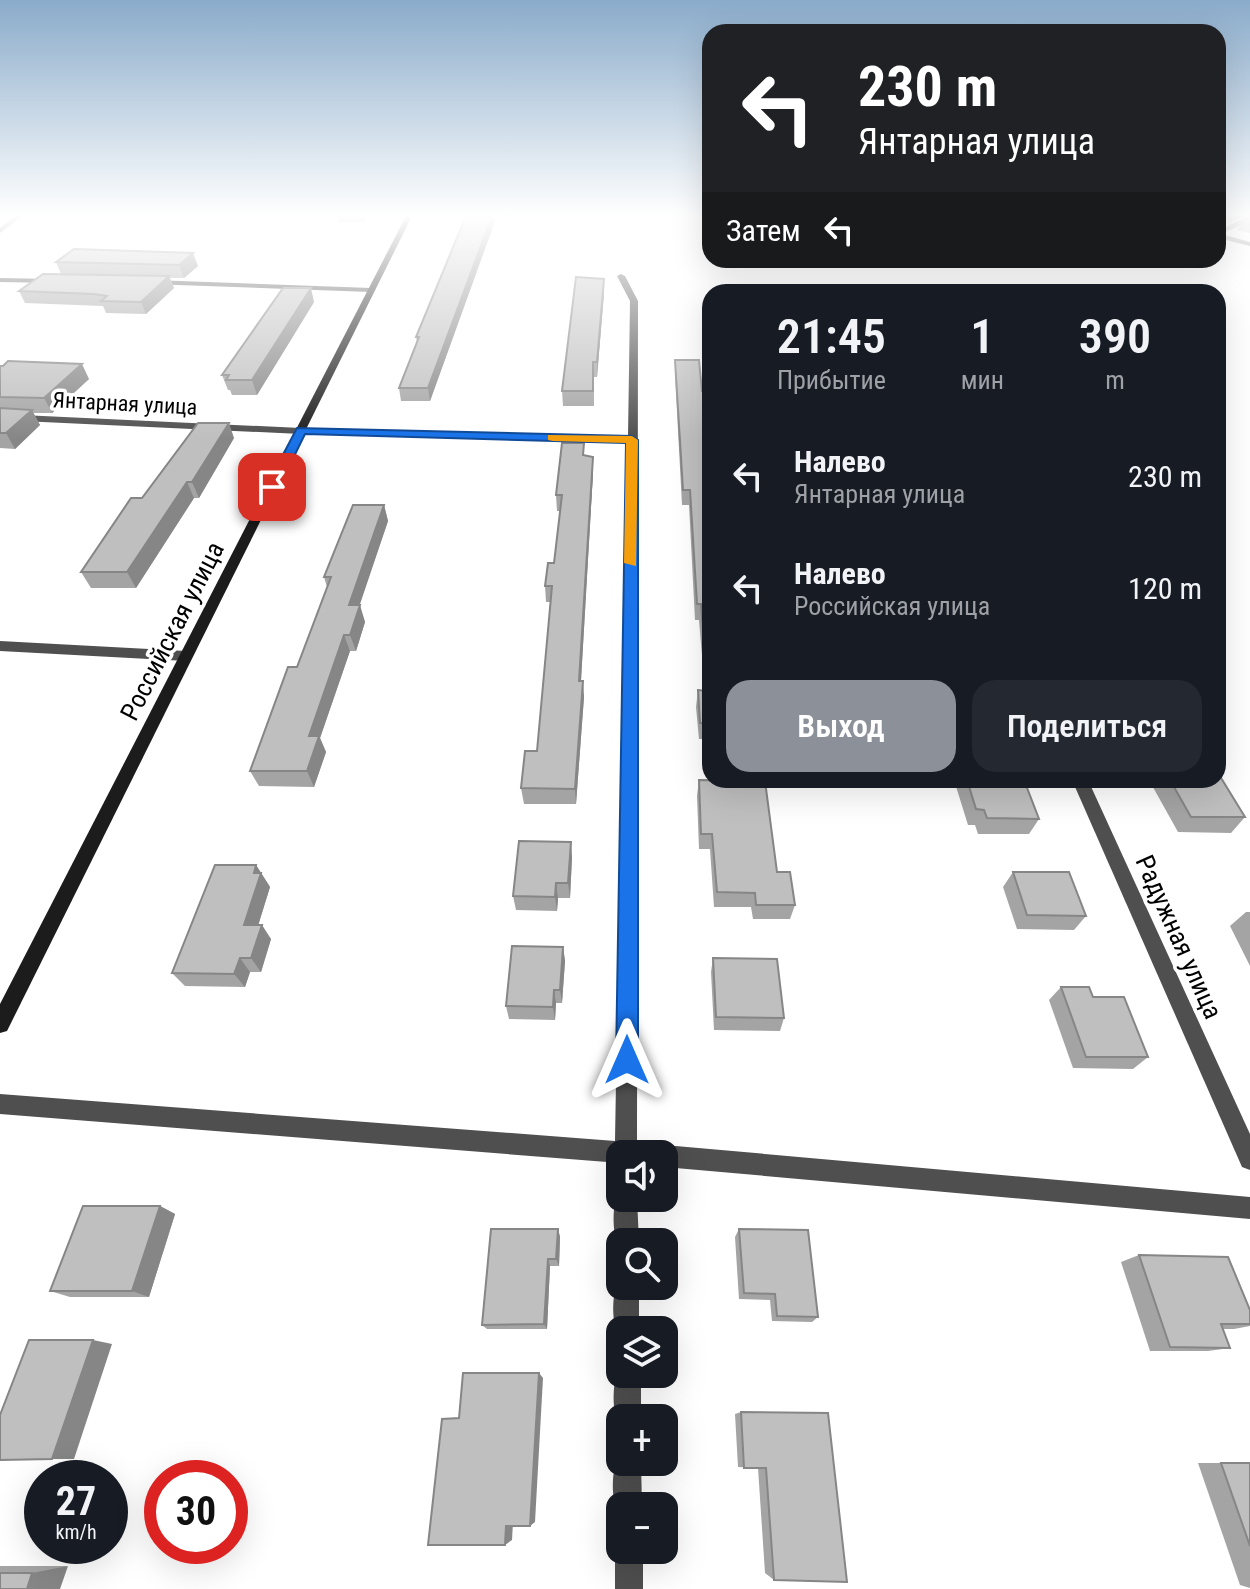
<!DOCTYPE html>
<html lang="ru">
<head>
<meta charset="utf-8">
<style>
	:root { --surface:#171b24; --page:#242831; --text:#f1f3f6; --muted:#9ea1a6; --accent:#8c9099 }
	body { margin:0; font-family:"Roboto Condensed",sans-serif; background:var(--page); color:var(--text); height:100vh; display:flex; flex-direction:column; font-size:30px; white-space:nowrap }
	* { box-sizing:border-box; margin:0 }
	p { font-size:26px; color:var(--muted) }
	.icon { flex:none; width:44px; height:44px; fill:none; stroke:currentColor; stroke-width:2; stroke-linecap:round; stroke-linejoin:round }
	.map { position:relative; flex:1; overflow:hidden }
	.sheet { position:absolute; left:702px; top:284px; width:524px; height:504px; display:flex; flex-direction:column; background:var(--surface); border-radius:24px; box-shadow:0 8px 32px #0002 }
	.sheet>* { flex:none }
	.banner { position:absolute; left:702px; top:24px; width:524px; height:244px; border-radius:24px; box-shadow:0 8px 32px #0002; background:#202124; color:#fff; overflow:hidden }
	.tools { position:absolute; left:606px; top:1140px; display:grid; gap:16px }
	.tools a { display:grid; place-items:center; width:72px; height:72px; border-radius:16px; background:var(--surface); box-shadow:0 8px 32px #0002; font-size:40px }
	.speed { position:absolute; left:24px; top:1460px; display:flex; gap:16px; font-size:40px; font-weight:700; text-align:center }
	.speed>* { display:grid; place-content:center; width:104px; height:104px; border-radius:50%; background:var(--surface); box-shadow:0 8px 32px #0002; line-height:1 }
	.speed small { font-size:20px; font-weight:400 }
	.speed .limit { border:12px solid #d22; background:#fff; color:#111 }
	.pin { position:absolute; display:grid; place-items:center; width:68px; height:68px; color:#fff; margin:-34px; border-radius:16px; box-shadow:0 4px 12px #0006 }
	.me { position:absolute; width:88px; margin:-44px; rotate:0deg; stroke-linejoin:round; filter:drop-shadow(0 0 6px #0008) }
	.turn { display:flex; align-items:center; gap:28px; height:168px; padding:0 24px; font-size:36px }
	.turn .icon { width:104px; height:104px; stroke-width:2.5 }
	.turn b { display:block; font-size:56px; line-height:68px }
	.then { display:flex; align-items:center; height:76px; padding:0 24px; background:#0003; gap:16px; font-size:30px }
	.eta { display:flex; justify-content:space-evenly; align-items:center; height:136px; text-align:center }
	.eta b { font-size:48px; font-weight:600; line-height:56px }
	.button { display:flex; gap:16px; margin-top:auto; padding:16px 24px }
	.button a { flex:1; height:92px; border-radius:24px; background:var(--accent); color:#fff; font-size:32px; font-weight:600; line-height:92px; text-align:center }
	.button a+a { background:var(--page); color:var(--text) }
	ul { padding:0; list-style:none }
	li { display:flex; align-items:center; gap:24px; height:112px; padding:0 24px }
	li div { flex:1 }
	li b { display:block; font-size:30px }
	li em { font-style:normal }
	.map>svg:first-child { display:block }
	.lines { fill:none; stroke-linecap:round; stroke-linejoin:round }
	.minor { fill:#4f4f4f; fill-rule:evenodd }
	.secondary { fill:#1c1c1c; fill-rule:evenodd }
	.wall { fill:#a4a4a4 }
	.shaded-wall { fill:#868686 }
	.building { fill:#bfbfbf; stroke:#868686; stroke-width:2 }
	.route { fill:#1a73e8; stroke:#114b97; stroke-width:2 }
	.slow { fill:#f59e0b }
	.labels { text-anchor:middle; stroke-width:7; stroke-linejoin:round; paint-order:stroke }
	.far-street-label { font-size:22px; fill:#000; stroke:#fff }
	.street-label { font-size:26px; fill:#000; stroke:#fff }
</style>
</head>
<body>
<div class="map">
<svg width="1250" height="1589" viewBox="0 0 1250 1589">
	<rect width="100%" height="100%" fill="#fff"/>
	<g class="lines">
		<g class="minor">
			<path d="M15 216H22L0 233V228Z"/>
			<path d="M1250 216V221L1221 234 1250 242V246L1218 238V230Z"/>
			<path d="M621 274 625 276 638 301 637 1143 650 1146 653 1154H620V1163L0 1114V1094L615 1141 627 443 301 434 0 420V414L301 428 628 437 630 301 617 276Z"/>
			<path d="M0 278 53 279 57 281 53 283 0 282Z"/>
			<path d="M152 280 371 288 375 290 371 292 149 284Z"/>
			<path d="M0 641 186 651 193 656 186 661 0 651Z"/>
			<path d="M1072 780H1088L1250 1134V1170L1242 1167Z"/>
			<path d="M664 1145 1250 1197V1219L664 1167V1154H654L656 1148Z"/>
			<path d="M620 1189V1198H637L639 1242H620V1251C612 1237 611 1202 620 1189Z"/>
			<path d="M620 1277V1286H639V1330H620V1339C611 1326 611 1291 620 1277Z"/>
			<path d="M620 1365V1374H641V1418H620V1428C611 1413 612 1380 620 1365Z"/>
			<path d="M620 1452V1462H641L642 1506H620V1516C610 1502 611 1467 620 1452Z"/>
			<path d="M619 1540 620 1550H643V1589H615V1550Z"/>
		</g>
		<path class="secondary" d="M406 216H412L7 1031 0 1033V1004Z"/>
	</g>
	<g class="wall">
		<path d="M337 216H368L364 222H338Z"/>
		<path d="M1218 216H1244L1220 226 1218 225Z"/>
		<path d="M1250 219V233L1237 230 1241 223Z"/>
		<path d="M495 221 430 401H401L399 388 417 342 416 337Z"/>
		<path d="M56 262 198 266 184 278H170L174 288 146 314 106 313 103 306 25 303 19 291 61 274Z"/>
		<path d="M604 293 597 377H594V406H563L562 391Z"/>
		<path d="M314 302 257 395H232L230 390H228L222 375Z"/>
		<path d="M675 360 702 391 710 425V739H699L696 707 698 690 705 691 699 620H695L689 505H682L675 374Z"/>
		<path d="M0 366 89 379 52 413H33L40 425 15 449 0 448Z"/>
		<path d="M234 438 199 498H194L136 588H91L81 572 142 498Z"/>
		<path d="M585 455 593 457V473L581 681 584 697 576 804H524L521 788 537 751 551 602H546L545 586 554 563 560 511H557L556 495Z"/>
		<path d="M384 505 388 521 359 605 365 622 356 651H350L320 738 326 752 314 787 259 786 250 771 297 667 327 587 324 577Z"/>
		<path d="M699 780 777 872 795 905 790 919H753L751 907H714L710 849H699L697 796Z"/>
		<path d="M954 780H1024L1039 819 1029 834H978L975 825H968Z"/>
		<path d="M1149 780H1218L1245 817 1231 833 1178 832Z"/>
		<path d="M572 857 570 898H558L557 911 516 910 513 896Z"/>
		<path d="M256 865 270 887 258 925 271 939 261 972H250L245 987 185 986 172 973Z"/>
		<path d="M1013 872 1086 916 1074 930 1017 929 1003 887Z"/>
		<path d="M1246 912H1250V966L1230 926Z"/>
		<path d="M563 947 565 961 562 1003H556L555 1020 509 1019 506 1006Z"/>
		<path d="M713 958 784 1018 780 1031 714 1030 711 972Z"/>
		<path d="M1061 987 1093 997 1148 1057 1133 1069 1073 1068 1049 1000Z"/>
		<path d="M160 1206 175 1214 149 1297H70L50 1291Z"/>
		<path d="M558 1229 560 1237 559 1266H550L547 1329H487L482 1325Z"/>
		<path d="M739 1229 818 1317 812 1322 772 1321 770 1300 739 1299 735 1237Z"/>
		<path d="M1139 1255 1250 1310V1326L1234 1329H1223L1230 1348 1208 1351H1150L1121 1262Z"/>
		<path d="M741 1412 828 1413 774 1580 765 1573 758 1468 738 1467 735 1414Z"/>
		<path d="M1198 1463H1250V1588L1240 1585Z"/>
		<path d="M0 1566H68L0 1589Z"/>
	</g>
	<g class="shaded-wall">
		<path d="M492 216H494L495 221 430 401 428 388Z"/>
		<path d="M1230 216H1244L1220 226 1224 219Z"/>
		<path d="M193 253 198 266 184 278 179 265Z"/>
		<path d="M169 276 174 288 146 314 141 302Z"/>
		<path d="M604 279V293L597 377V362Z"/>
		<path d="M311 288 314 302 257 395 252 380Z"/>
		<path d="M82 364 89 379 52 413 44 398Z"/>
		<path d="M32 410 40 425 15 449 6 433Z"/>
		<path d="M229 423 234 438 199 498 192 482Z"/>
		<path d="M593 457V473L580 697 579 681Z"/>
		<path d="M187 482 194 498 136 588 127 572Z"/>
		<path d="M384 505 388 521 354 622 349 605Z"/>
		<path d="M360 605 365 622 356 651 350 635Z"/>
		<path d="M344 635 350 651 320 738 326 752 314 787 307 771 309 736Z"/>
		<path d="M583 681 584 697 576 804 575 789Z"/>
		<path d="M571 842 572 857 570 898 568 883Z"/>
		<path d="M256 865 270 887 254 939 244 925 254 873Z"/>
		<path d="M556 883 558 898 557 911 555 897Z"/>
		<path d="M262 925 271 939 261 972 251 958Z"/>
		<path d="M563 947 565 961 562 1003 560 990Z"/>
		<path d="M240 958 250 972 245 987 234 974Z"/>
		<path d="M554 990 556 1003 555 1020 553 1007Z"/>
		<path d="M160 1206 175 1214 149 1297 132 1291Z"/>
		<path d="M558 1229 560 1237 559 1266 556 1259Z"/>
		<path d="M548 1259 550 1266 547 1329 544 1324Z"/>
		<path d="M93 1340 112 1344 74 1459H52Z"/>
		<path d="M539 1373 543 1378 535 1522 530 1526Z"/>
		<path d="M513 1522 512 1540 505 1545 506 1526Z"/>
		<path d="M68 1566 60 1589H27L32 1573Z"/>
	</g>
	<g class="building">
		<path d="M466 216H492L428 388H399L419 337H416Z"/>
		<path d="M1250 219V225L1241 223Z"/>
		<path d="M74 249 193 253 179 265 56 262Z"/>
		<path d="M43 274 169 276 141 302 101 301 107 296 94 294 19 291Z"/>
		<path d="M576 277 604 279 597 362H593V391H562Z"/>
		<path d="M283 288H311L252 380H226L229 375H222Z"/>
		<path d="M675 360H699L702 391H707L710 425V723H700L698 690 708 691 701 604H697L690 490H683Z"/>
		<path d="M8 361 82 364 44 398 0 397V366H3Z"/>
		<path d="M0 408 32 410 6 433H0Z"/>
		<path d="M198 423H229L192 482H187L127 572H81L131 498H142Z"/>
		<path d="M562 443H584L583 455 593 457 579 681H583L575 789 521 788 525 751H537L552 586H545L548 563H554L562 495H556Z"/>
		<path d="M353 505H384L349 605H360L350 635H344L309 736H319L307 771H250L288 667H297L331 577H324Z"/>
		<path d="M1218 773 1245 817H1191L1170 780H1218Z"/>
		<path d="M699 780 765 781 777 872H790L795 905H756L755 893 717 892 712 834H701Z"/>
		<path d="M967 780H1024L1039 819 987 818 984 810 976 809Z"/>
		<path d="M519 841 571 842 568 883H556L555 897 513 896Z"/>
		<path d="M215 865H256L254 873H261L244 925H262L251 958H240L234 974 172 973Z"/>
		<path d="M1013 872H1069L1086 916 1027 915Z"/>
		<path d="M512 946 563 947 560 990H554L553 1007 506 1006Z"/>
		<path d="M713 958 777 959 784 1018 716 1017Z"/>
		<path d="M1061 987H1089L1093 997H1124L1148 1057H1086Z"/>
		<path d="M83 1206H160L132 1291H50Z"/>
		<path d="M491 1229H558L556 1259H548L544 1324 482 1325Z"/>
		<path d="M739 1229 808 1230 818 1317 777 1316 775 1294 744 1293Z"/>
		<path d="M1139 1255 1228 1257 1250 1310V1324H1221L1230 1348 1170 1347Z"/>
		<path d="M29 1340H93L52 1459 0 1460V1415Z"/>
		<path d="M463 1373H539L530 1526H506L505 1545H428L442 1419 459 1418Z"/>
		<path d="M741 1412 828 1413 847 1582 774 1580 766 1468H744Z"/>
		<path d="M1221 1463H1250V1546Z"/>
		<path d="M0 1573H32L27 1589H0Z"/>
	</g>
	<linearGradient id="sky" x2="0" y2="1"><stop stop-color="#8aabca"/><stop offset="0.49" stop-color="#fff"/><stop offset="1" stop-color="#fff" stop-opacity="0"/></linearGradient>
	<rect width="1250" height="439" fill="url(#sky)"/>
	<path class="route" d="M297 428 632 436 638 440V1060L635 1068 627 1071 619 1068 616 1060 626 443 305 434 279 487 268 490 266 487Z"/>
	<path class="slow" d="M548 435 632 436 638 440 636 566 624 563 626 443 553 441 548 440Z"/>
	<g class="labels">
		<g class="far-street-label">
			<text transform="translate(125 403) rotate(3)" y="8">Янтарная улица</text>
		</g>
		<g class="street-label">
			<text transform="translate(172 631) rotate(-63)" y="9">Российская улица</text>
			<text transform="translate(1179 937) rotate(66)" y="9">Радужная улица</text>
		</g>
	</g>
</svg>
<div class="tools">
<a><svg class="icon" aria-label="sound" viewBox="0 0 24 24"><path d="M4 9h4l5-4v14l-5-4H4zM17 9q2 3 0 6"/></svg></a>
<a><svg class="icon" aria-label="search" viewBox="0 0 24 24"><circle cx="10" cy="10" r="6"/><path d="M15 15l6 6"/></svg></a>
<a><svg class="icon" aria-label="layers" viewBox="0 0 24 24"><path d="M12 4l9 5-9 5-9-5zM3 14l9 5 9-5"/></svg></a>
<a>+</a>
<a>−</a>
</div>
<div class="speed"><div>27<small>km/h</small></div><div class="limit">30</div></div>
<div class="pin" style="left:272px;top:487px;background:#d93025"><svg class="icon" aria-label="arrive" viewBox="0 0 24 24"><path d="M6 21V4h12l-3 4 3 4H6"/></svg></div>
<svg class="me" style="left:627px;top:1060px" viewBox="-20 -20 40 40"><path d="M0-17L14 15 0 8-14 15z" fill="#1a73e8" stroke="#fff" stroke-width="4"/></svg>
<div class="banner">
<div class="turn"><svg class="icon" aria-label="left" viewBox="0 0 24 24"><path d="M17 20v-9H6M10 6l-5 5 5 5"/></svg><div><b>230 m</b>Янтарная улица</div></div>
<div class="then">Затем<svg class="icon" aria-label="left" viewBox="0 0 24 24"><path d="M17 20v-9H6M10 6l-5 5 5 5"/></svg></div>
</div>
<section class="sheet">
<div class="eta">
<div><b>21:45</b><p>Прибытие</p></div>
<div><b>1</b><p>мин</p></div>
<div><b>390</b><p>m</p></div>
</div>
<ul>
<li><svg class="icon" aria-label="left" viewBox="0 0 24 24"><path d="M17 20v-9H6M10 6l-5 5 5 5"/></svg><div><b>Налево</b><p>Янтарная улица</p></div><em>230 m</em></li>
<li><svg class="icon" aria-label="left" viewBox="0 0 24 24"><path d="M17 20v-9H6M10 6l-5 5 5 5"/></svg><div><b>Налево</b><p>Российская улица</p></div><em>120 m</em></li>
</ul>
<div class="button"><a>Выход</a><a>Поделиться</a></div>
</section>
</div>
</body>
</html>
